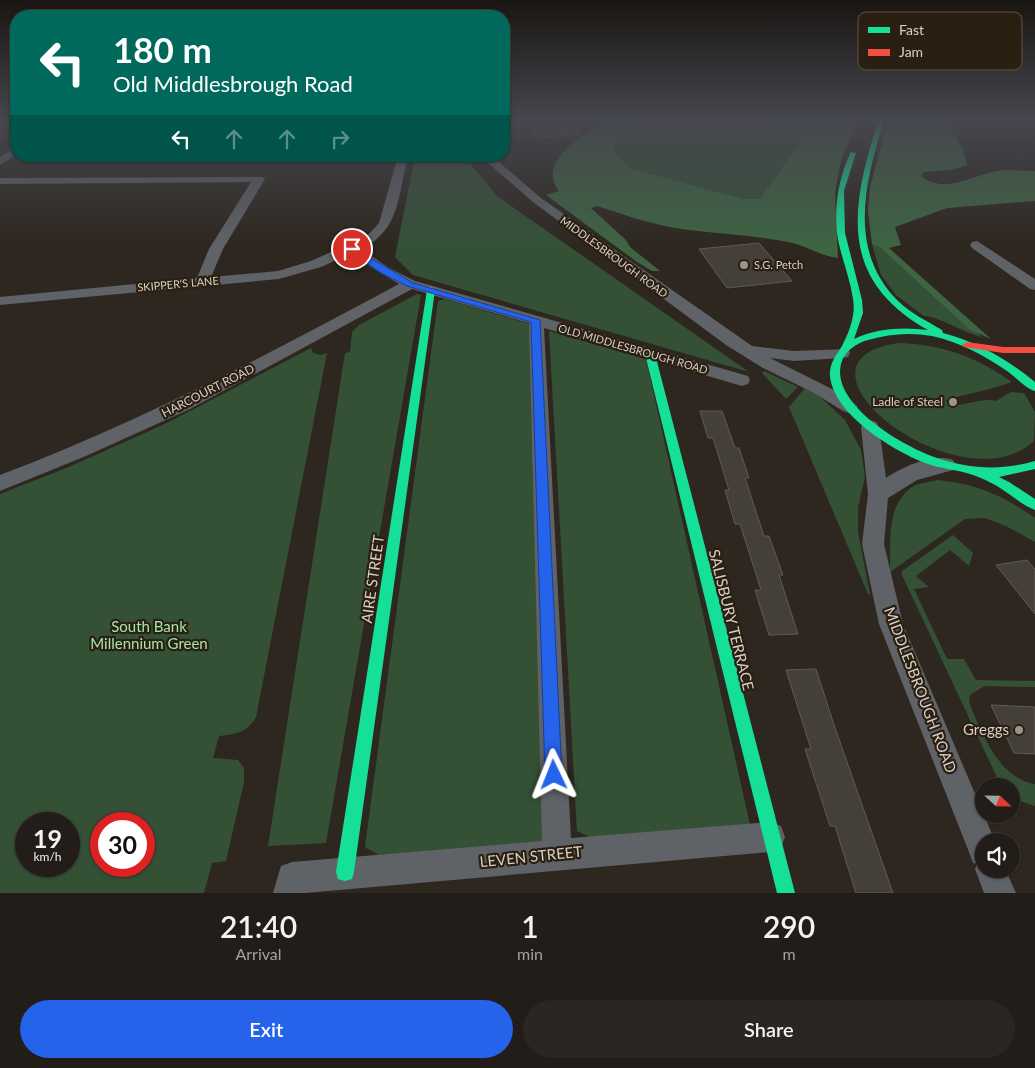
<!DOCTYPE html>
<html lang="en">
<head>
<meta charset="utf-8">
<style>
	:root { --surface:#221d18; --page:#2a2621; --text:#f1f3f6; --muted:#a2a2a2; --line:#3f3b37; --accent:#2563eb }
	body { margin:0; font-family:Lato,sans-serif; background:var(--page); color:var(--text); height:100vh; display:flex; flex-direction:column; font-size:19px; white-space:nowrap }
	* { box-sizing:border-box; margin:0 }
	p { font-size:16px; color:var(--muted) }
	.icon { flex:none; width:28px; height:28px; fill:none; stroke:currentColor; stroke-width:2; stroke-linecap:round; stroke-linejoin:round }
	.map { position:relative; height:893px; overflow:hidden }
	.panel { display:flex; flex-direction:column; background:var(--surface); flex:1 }
	.panel>* { flex:none }
	.guide { position:absolute; left:10px; top:10px; width:500px; height:152px; border-radius:20px; box-shadow:0 1px 4px #0004,0 0 0 1px var(--line); background:#00695c; color:#fff; overflow:hidden }
	.needle { width:32px; rotate:112deg }
	.fabs { position:absolute; left:975px; top:778px; display:grid; gap:10px }
	.fabs a { display:grid; place-items:center; width:45px; height:45px; border-radius:50%; background:var(--surface); box-shadow:0 1px 4px #0004,0 0 0 1px var(--line); font-size:25px }
	.speed { position:absolute; left:15px; top:812px; display:flex; gap:10px; font-size:25px; font-weight:700; text-align:center }
	.speed>* { display:grid; place-content:center; width:65px; height:65px; border-radius:50%; background:var(--surface); box-shadow:0 1px 4px #0004,0 0 0 1px var(--line); line-height:1 }
	.speed small { font-size:12px; font-weight:400 }
	.speed .limit { border:8px solid #d22; background:#fff; color:#111 }
	.pin { position:absolute; display:grid; place-items:center; width:42px; height:42px; color:#fff; margin:-21px; border:2px solid #fff; border-radius:50%; box-shadow:0 1px 5px #0007 }
	.me { position:absolute; width:55px; margin:-28px; rotate:358deg; stroke-linejoin:round; filter:drop-shadow(0 0 4px #0008) }
	.turn { display:flex; align-items:center; gap:18px; height:105px; padding:0 20px; font-size:22px }
	.turn .icon { width:65px; height:65px; stroke-width:2.5 }
	.turn b { display:block; font-size:35px; line-height:42px }
	.lanes { display:flex; align-items:center; height:48px; padding:0 20px; background:#0003; justify-content:center; gap:25px; direction:ltr }
	.lanes .off { opacity:.35 }
	.eta { display:flex; justify-content:space-evenly; align-items:center; height:85px; text-align:center }
	.eta b { font-size:30px; font-weight:600; line-height:35px }
	.cta { display:flex; gap:10px; margin-top:auto; padding:10px 20px }
	.cta a { flex:1; height:58px; border-radius:30px; background:var(--accent); color:#fff; font-size:20px; font-weight:600; line-height:58px; text-align:center }
	.cta a+a { background:var(--page); color:var(--text) }
	.map>svg:first-child { display:block }
	.green { fill:#345136; fill-rule:evenodd }
	.forest { fill:#3e6442 }
	.building { fill:#443f38; stroke:#605a53 }
	.lines { fill:none; stroke-linecap:round; stroke-linejoin:round }
	.street { fill:#5f6267; fill-rule:evenodd }
	.fast { fill:#16e098; fill-rule:evenodd }
	.jam { fill:#f24e42; fill-rule:evenodd }
	.route { fill:#2563eb; stroke:#184099 }
	.poi-dot { fill:#9c958d; stroke:#2a1f11; stroke-width:2 }
	.labels { text-anchor:middle; stroke-width:4.5; stroke-linejoin:round; paint-order:stroke }
	.far-street-label { font-size:11px; fill:#d8d0c7; stroke:#2a1f11 }
	.far-poi-label { font-size:11px; fill:#d8d0c7; stroke:#2a1f11; text-anchor:start }
	.street-label { font-size:12px; fill:#d8d0c7; stroke:#2a1f11 }
	.poi-label { font-size:12px; fill:#d8d0c7; stroke:#2a1f11; text-anchor:end }
	.near-street-label { font-size:15px; fill:#d8d0c7; stroke:#2a1f11 }
	.near-park-label { font-size:15px; fill:#a0e7a9; stroke:#2a1f11 }
	.near-poi-label { font-size:15px; fill:#d8d0c7; stroke:#2a1f11; text-anchor:end }
	.key { fill:#2a1f11; stroke:#5e5448; stroke-width:1 }
	.key-label { font-size:14px; fill:#d8d0c7 }
</style>
</head>
<body>
<div class="map">
<svg width="1035" height="893" viewBox="0 0 1035 893">
	<rect width="100%" height="100%" fill="#2e2720"/>
	<g class="green">
		<path d="M643 121H815L761 199H745L632 169 616 155 614 142Z"/>
		<path d="M415 156H464L497 196 749 372 413 275 395 257Z"/>
		<path d="M872 244 880 246 982 337 991 339C971 337 934 314 924 316L896 295 881 275Z"/>
		<path d="M417 294 421 295 326 843 268 846 345 353 350 352 352 332 359 325Z"/>
		<path d="M445 299 533 325 543 842 379 855 365 847 438 301Z"/>
		<path d="M549 331 646 359 750 825 594 839 577 831Z"/>
		<path d="M898 343C941 344 977 357 1012 382 990 390 967 394 946 400L949 405C965 407 980 397 996 401L1011 392 1024 393 1035 412 1034 441C960 509 771 362 898 343Z"/>
		<path d="M311 348 313 353 321 355 327 353 256 717C247 733 236 734 219 736L213 758 238 760 244 768V782L226 861 212 863 204 893H0V494L69 467 167 423ZM26 824H69V866H26ZM101 824H144V866H101Z"/>
		<path d="M764 371 798 387 786 399 762 373Z"/>
		<path d="M805 388 817 394 845 420 861 450 865 477 858 507V532L870 594H868L789 407Z"/>
		<path d="M937 480C977 484 1002 495 1035 518V542L1006 526 985 518 965 519 890 572C891 543 885 504 914 486 920 483 930 482 937 480Z"/>
		<path d="M953 535 973 553 969 566 950 550 916 576 929 587 914 589 947 659H964L976 680 1035 681V687L984 686 970 695 969 702C981 732 999 779 1035 784V806L1011 798V786H1001L902 575V571Z"/>
	</g>
	<g class="forest">
		<path d="M608 121H645L614 142 616 155 632 169 745 199H760L815 121H858L841 160 835 193 838 258C820 256 806 245 788 242 753 235 717 234 682 229 653 225 625 215 597 206L591 208 626 240 630 247 660 271H652L637 262 546 195 559 191C535 160 587 133 608 121Z"/>
		<path d="M888 121H945L963 149 967 165 950 170 923 172 921 176C947 196 974 173 1003 170 1014 170 1025 171 1035 171V201L947 208 895 227 901 245 889 248 991 339 970 330 880 247 872 244 868 211 870 187Z"/>
	</g>
	<g class="building">
		<path d="M527 121H571L580 134 537 138Z"/>
		<path d="M759 243 792 281 727 288 699 249Z"/>
		<path d="M700 411H722L735 448H739L749 478H745L764 536H769L783 575H779L798 634 769 635 755 590H761L740 524H735L725 490H729L713 438H708Z"/>
		<path d="M1027 560 1035 569V614L996 565Z"/>
		<path d="M816 669 834 725 893 893H856L835 826H830L805 749H811L786 670Z"/>
		<path d="M991 705 1035 707V754L1014 753Z"/>
	</g>
	<g class="lines">
		<g class="street">
			<path d="M16 147V155L0 165V157Z"/>
			<path d="M398 156H408C398 195 400 231 361 249L389 268 415 281 748 376 750 380 748 384 742 386 544 328 571 838 770 822 781 826 785 837 781 848 770 852 305 893H273L281 866 292 862 542 841 529 323 412 289 190 409 86 456 0 491V475C140 422 267 355 399 284L350 254 321 267 279 279 0 305V297L197 278 209 249 251 182 0 184V178L263 177 265 179 223 249 211 277 278 271 311 261 367 236 379 223Z"/>
			<path d="M480 156H492L541 198 752 346 794 351 848 349 850 353 848 357 842 358 794 361 770 358 846 396 858 407 855 411 849 413 843 411 814 393 763 368 726 345 533 202Z"/>
			<path d="M977 241 1035 279V290L1030 289 972 248 970 245 972 242Z"/>
			<path d="M870 420 876 422 879 427 886 478C903 467 932 453 953 460L956 465 953 470 917 480 888 498 884 544 903 624 995 841H984V869H1005L1016 893H984L975 869 977 864 973 863 969 852 879 624 862 544 868 494 861 427 864 422Z"/>
		</g>
		<g class="fast">
			<path d="M878 121H884C865 182 847 250 898 301 910 313 927 321 942 330L943 333C977 342 1007 359 1035 382V391C1025 388 1016 377 1007 371 984 355 959 342 932 336 910 332 889 334 868 340 857 343 844 351 841 364 831 405 903 446 934 457 968 469 1001 471 1035 461V469L999 477 1009 482 1035 499V510C1023 506 1013 496 1003 490 995 484 982 478 973 475 959 470 941 469 925 463 892 450 835 415 830 377 829 363 836 356 842 346 849 332 856 315 853 299 850 277 840 255 837 233 834 206 839 176 851 152L856 153 844 191 845 233 862 300 863 313 854 339C878 328 903 327 928 330 837 279 851 207 878 121Z"/>
			<path d="M431 287 435 290 354 872 352 879 345 881 338 879 336 872 427 290Z"/>
			<path d="M650 351 655 354 795 893H777L645 354Z"/>
		</g>
		<path class="jam" d="M967 342 1003 347H1035V353H1003L964 347 962 345Z"/>
	</g>
	<linearGradient id="sky" x2="0" y2="1"><stop stop-color="#191512"/><stop offset="0.49" stop-color="#46474e"/><stop offset="1" stop-color="#46474e" stop-opacity="0"/></linearGradient>
	<rect width="1035" height="246" fill="url(#sky)"/>
	<path class="route" d="M352 247 413 283 540 320 562 775 560 781 554 783 548 781 545 775 531 322 407 286 381 273 349 251 348 249Z"/>
	<g class="poi-dot">
		<circle cx="744" cy="265" r="5"/>
		<circle cx="953" cy="402" r="5"/>
		<circle cx="1019" cy="730" r="5"/>
	</g>
	<g class="labels">
		<g class="far-street-label">
			<text transform="translate(614 257) rotate(36)" y="4">MIDDLESBROUGH ROAD</text>
			<text transform="translate(178 284) rotate(-5)" y="4">SKIPPER'S LANE</text>
			<text transform="translate(633 349) rotate(16)" y="4">OLD MIDDLESBROUGH ROAD</text>
		</g>
		<g class="far-poi-label">
			<text x="754" y="269">S.G. Petch</text>
		</g>
		<g class="street-label">
			<text transform="translate(208 391) rotate(-27)" y="4">HARCOURT ROAD</text>
		</g>
		<g class="poi-label">
			<text x="943" y="406">Ladle of Steel</text>
		</g>
		<g class="near-street-label">
			<text transform="translate(373 579) rotate(-82)" y="5">AIRE STREET</text>
			<text transform="translate(731 620) rotate(76)" y="5">SALISBURY TERRACE</text>
			<text transform="translate(920 690) rotate(69)" y="5">MIDDLESBROUGH ROAD</text>
			<text transform="translate(531 857) rotate(-6)" y="5">LEVEN STREET</text>
		</g>
		<g class="near-park-label">
			<text x="149" y="632">South Bank<tspan x="149" dy="17">Millennium Green</tspan></text>
		</g>
		<g class="near-poi-label">
			<text x="1009" y="735">Greggs</text>
		</g>
	</g>
	<rect x="858" y="12" width="164" height="58" rx="8" class="key"/>
	<rect x="868" y="27" width="22" height="6" fill="#16e098"/>
	<rect x="868" y="49" width="22" height="7" fill="#f24e42"/>
	<g class="key-label">
		<text x="899" y="35">Fast</text>
		<text x="899" y="57">Jam</text>
	</g>
</svg>
<div class="fabs">
<a><svg class="needle" viewBox="-14 -14 28 28"><path d="M0-13l5 13h-10z" fill="#e53935"/><path d="M0 13l5-13h-10z" fill="#a2a2a2"/></svg></a>
<a><svg class="icon" aria-label="sound" viewBox="0 0 24 24"><path d="M4 9h4l5-4v14l-5-4H4zM17 9q2 3 0 6"/></svg></a>
</div>
<div class="speed"><div>19<small>km/h</small></div><div class="limit">30</div></div>
<div class="pin" style="left:352px;top:249px;background:#d93025"><svg class="icon" aria-label="arrive" viewBox="0 0 24 24"><path d="M6 21V4h12l-3 4 3 4H6"/></svg></div>
<svg class="me" style="left:554px;top:775px" viewBox="-20 -20 40 40"><path d="M0-17L14 15 0 8-14 15z" fill="#2563eb" stroke="#fff" stroke-width="4"/></svg>
<div class="guide">
<div class="turn"><svg class="icon" aria-label="left" viewBox="0 0 24 24"><path d="M17 20v-9H6M10 6l-5 5 5 5"/></svg><div><b>180 m</b>Old Middlesbrough Road</div></div>
<div class="lanes"><svg class="icon" aria-label="left" viewBox="0 0 24 24"><path d="M17 20v-9H6M10 6l-5 5 5 5"/></svg><svg class="icon off" aria-label="ahead" viewBox="0 0 24 24"><path d="M12 20V5M6 11l6-6 6 6"/></svg><svg class="icon off" aria-label="ahead" viewBox="0 0 24 24"><path d="M12 20V5M6 11l6-6 6 6"/></svg><svg class="icon off" aria-label="right" viewBox="0 0 24 24"><path d="M7 20v-9h11M14 6l5 5-5 5"/></svg></div>
</div>
</div>
<section class="panel">
<div class="eta">
<div><b>21:40</b><p>Arrival</p></div>
<div><b>1</b><p>min</p></div>
<div><b>290</b><p>m</p></div>
</div>
<div class="cta"><a>Exit</a><a>Share</a></div>
</section>
</body>
</html>
